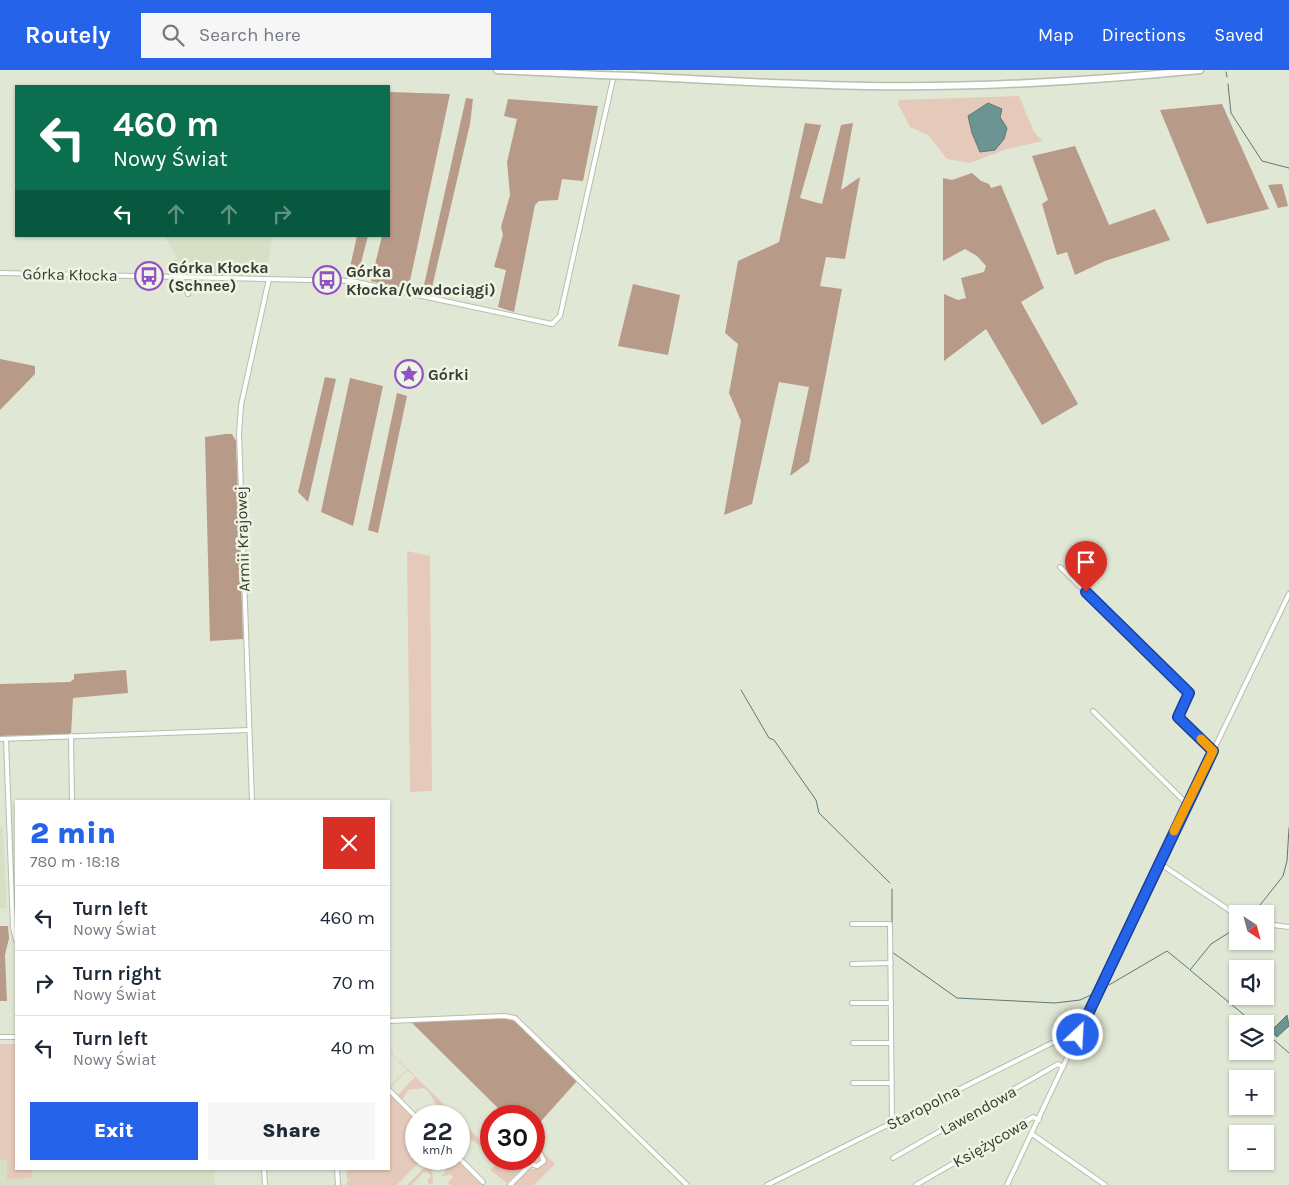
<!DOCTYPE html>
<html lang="en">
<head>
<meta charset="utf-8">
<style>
	:root { --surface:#fff; --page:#f6f6f7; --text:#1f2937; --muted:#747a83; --line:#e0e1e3; --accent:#2563eb }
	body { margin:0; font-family:Karla,sans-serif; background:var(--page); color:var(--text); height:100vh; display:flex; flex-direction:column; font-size:19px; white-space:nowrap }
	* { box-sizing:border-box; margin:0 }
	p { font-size:16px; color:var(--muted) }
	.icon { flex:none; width:28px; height:28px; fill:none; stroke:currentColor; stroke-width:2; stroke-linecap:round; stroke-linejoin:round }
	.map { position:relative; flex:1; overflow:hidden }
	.side { position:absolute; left:15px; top:730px; width:375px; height:370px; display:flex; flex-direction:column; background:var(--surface); border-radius:0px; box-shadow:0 1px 4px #0004 }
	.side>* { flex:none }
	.hud { position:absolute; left:15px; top:15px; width:375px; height:152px; border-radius:0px; box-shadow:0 1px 4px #0004; background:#0b6e4f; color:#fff; overflow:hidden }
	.needle { width:32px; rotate:144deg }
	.buttons { position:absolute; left:1229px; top:835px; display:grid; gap:10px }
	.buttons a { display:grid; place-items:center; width:45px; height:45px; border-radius:0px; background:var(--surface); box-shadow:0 1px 4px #0004; font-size:25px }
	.speed { position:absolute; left:405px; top:1035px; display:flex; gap:10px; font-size:25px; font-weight:700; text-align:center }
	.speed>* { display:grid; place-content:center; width:65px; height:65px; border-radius:50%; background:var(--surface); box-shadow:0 1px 4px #0004; line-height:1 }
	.speed small { font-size:12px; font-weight:400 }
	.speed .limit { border:8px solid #d22; background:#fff; color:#111 }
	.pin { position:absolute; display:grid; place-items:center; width:42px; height:42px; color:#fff; margin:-51px -21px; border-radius:50% 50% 50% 0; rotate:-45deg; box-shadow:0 0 5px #0007 }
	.pin .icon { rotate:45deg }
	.me { position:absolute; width:55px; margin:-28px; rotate:25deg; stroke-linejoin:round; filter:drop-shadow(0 0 4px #0008) }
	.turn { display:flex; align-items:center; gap:18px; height:105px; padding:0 15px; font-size:22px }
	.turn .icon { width:65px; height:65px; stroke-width:2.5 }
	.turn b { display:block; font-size:35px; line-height:42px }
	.lanes { display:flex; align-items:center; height:48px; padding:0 15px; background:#0003; justify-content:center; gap:25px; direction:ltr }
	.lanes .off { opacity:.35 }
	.round { display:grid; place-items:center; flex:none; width:52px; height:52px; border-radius:0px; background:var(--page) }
	.head { display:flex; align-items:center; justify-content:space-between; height:85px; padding:0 15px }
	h1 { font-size:30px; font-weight:800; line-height:38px; color:var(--accent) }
	.primary-button { display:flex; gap:10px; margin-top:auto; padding:10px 15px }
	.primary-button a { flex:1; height:58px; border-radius:0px; background:var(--accent); color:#fff; font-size:20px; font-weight:800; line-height:58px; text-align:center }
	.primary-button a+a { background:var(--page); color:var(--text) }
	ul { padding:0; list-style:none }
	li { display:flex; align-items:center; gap:15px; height:65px; padding:0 15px; border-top:1px solid var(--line) }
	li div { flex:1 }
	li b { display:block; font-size:19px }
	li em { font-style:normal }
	header { display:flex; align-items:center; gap:30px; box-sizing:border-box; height:70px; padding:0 25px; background:var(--accent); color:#fff }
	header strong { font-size:24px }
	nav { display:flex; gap:28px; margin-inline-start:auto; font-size:18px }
	.search { width:350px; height:45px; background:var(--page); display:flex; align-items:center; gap:12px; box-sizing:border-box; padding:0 18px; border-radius:0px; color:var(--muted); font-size:19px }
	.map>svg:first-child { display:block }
	.built { fill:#d7e0c6 }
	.green { fill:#e5cabb }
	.forest { fill:#b89a88 }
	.water { fill:#6c9492; stroke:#5d7976 }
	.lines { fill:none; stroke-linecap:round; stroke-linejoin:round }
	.stream { stroke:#5d7976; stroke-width:1 }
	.street-casing { stroke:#b8beac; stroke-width:6 }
	.primary-casing { stroke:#b8beac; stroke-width:9 }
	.street { stroke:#fff; stroke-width:4 }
	.primary { stroke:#fff; stroke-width:6 }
	.primary-bridge-casing { stroke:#b8beac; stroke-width:9; stroke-linecap:butt }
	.primary-bridge { stroke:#fff; stroke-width:6 }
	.route-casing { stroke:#184099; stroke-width:12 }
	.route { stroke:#2563eb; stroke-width:9 }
	.slow { stroke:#f59e0b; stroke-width:9 }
	.labels { text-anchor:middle; stroke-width:5; stroke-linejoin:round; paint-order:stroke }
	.poi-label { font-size:16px; font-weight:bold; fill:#393b34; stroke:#eef5e2; text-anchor:start }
	.street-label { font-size:16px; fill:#393b34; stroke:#eef5e2 }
</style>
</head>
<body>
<header>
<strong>Routely</strong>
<div class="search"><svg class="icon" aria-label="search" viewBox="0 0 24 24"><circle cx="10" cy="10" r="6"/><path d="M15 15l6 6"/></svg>Search here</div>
<nav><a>Map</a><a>Directions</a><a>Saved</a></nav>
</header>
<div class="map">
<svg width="1289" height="1115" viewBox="0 0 1289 1115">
	<rect width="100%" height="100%" fill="#e1e7d5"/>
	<g class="built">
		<path d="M165 166H273L265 206 257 207 207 205 184 202Z"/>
		<path d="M0 757H3L7 838 0 839Z"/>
		<path d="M0 974H16V1099H214L215 1115H0Z"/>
	</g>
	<g class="green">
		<path d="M1019 26 1034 62 1043 71 1007 79 970 93 947 89 928 65 910 57 898 34 899 30Z"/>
		<path d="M407 481 430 486 432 721 410 722Z"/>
		<path d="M0 974H16V1099H32V1108L7 1109V1090H0Z"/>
		<path d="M389 981 456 1046H443L444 1043 442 1045C434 1036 434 1025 424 1018L408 1020 402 1031 395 1023 398 1025 415 1007 407 1000 390 1018 391 1021 389 1017 407 999 399 992 389 1003 399 991 391 984 389 986 391 984Z"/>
		<path d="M389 1024 416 1050V1089H422L397 1115H346L347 1111H351L347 1110 346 1099H389Z"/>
		<path d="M459 1049 491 1080V1083L461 1063 462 1060 459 1062Z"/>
		<path d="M534 1073 555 1094 534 1115H512L528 1100 541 1097 545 1093 543 1083 534 1081Z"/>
		<path d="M444 1089H456L483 1115H450L448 1112 453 1107 450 1104 442 1107V1105L445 1104Z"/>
		<path d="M494 1089H500L512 1100 517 1089H528L527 1094 507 1113 490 1100 495 1095Z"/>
		<path d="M432 1094 433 1112 430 1115 427 1111 431 1106 427 1102 423 1103 412 1115H407L426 1096 429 1098Z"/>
	</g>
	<g class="forest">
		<path d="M389 22 450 24 408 220 371 211 382 166H389Z"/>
		<path d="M466 28 473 29 470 54 430 226 422 224Z"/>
		<path d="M508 29 598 36 583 111 562 109 558 130 539 131 535 135 514 242 498 237 506 200 494 197 503 165 501 157 510 125 507 92 517 49 504 46Z"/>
		<path d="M1222 34 1269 139 1207 154 1160 40Z"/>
		<path d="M805 53 821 55 800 128 822 134 841 55 853 53 841 120 860 107 845 189 826 187 820 216 842 219 809 392 790 406 809 317 779 312 752 434 724 445 741 351 729 323 738 274 725 263 738 191 779 172Z"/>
		<path d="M1075 76 1109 155 1155 139 1170 170 1105 191 1075 205 1067 182 1057 185 1042 134 1048 130 1032 86Z"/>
		<path d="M972 103 981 111 989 114 991 118 1001 115 1044 218 1021 232 1078 334 1042 355 986 259 944 291V224L958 230 966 228 961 208 984 202 986 196 977 186 965 179 943 191V108L952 110Z"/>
		<path d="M1282 114 1288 136 1278 138 1268 115Z"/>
		<path d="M357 166H368L357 208 348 206Z"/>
		<path d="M633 214 680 225 668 285 618 276Z"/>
		<path d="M0 289 35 296V304L0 340Z"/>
		<path d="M325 307 336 309 308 432 298 422Z"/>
		<path d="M350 308 383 316 353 456 321 442Z"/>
		<path d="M397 323 407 326 378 463 368 460Z"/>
		<path d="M225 364H232L236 371 243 569 210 571 205 367Z"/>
		<path d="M126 600 128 623 73 628 71 664 0 666V614L70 612 74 609V604Z"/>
		<path d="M0 856H8L9 868 5 885 7 931H0Z"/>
		<path d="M506 948 515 950 522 956 577 1011 534 1059V1046H506L411 952Z"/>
	</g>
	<g class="water">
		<path d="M988 33 1002 39 1000 47 1007 58 1004 69 995 80 980 82 972 63 968 46Z"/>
		<path d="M1287 945 1289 956 1277 967 1271 961Z"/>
	</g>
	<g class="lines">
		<g class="stream">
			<path d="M1226 2 1227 7"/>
			<path d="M1228 14 1231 43 1262 91 1289 98"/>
			<path d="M741 620 769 668 774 670 816 730 819 743 890 813"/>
			<path d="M892 819V882L957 928 1055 933 1080 930 1093 924"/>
			<path d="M1253 844 1283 806 1287 791 1289 758"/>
			<path d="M1238 857 1211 874 1190 900 1255 954"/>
			<path d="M1109 915 1167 881 1189 899"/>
			<path d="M1265 962 1289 983"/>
		</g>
		<defs>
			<g id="street">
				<path d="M175 193 188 224"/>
				<path d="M0 203 352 211 552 254 560 246 615 0"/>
				<path d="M1060 497 1189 623 1179 647 1213 681"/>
				<path d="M1093 641 1187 734"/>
				<path d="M71 666 72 731"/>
				<path d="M0 669 249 660"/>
				<path d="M6 669 13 858 16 870"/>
				<path d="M252 731 239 364 241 335 269 209"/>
				<path d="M1159 793 1238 846"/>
				<path d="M852 854H890L892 1053"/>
				<path d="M1265 854 1289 857"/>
				<path d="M852 894 891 893"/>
				<path d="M852 933H891"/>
				<path d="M389 951 504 946 515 948 687 1115"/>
				<path d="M0 967H16"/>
				<path d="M853 973H891"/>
				<path d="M853 1013H892"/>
				<path d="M389 1020 416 1047"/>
				<path d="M1032 1064 1105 1115"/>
				<path d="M459 1088 483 1112"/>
				<path d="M893 1088 1058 994 1063 997"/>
				<path d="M531 1094 537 1096 544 1091 540 1083H534"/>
				<path d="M264 1099 265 1115"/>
				<path d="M337 1099 338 1115"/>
				<path d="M510 1115 531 1094"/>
				<path d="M767 1115 1074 962 1078 965"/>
				<path d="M916 1115 1033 1047 1039 1050"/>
				<path d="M1007 1115 1159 793 1289 524"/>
			</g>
			<g id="primary">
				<path d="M497 0 600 5"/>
				<path d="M632 6C711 10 789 15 867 16 978 18 1090 11 1200 0"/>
			</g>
		</defs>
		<use href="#street" class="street-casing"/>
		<use href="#primary" class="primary-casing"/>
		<use href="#street" class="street"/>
		<use href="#primary" class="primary"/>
		<defs>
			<path id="primary-bridge" d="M600 5 632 6"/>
		</defs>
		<use href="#primary-bridge" class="primary-bridge-casing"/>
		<use href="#primary-bridge" class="primary-bridge"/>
	</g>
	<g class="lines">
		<defs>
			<path id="route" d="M1078 965 1213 681 1178 647 1189 623 1086 522"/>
		</defs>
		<use href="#route" class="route-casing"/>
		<use href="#route" class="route"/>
		<path class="slow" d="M1174 761 1213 681 1201 669"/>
	</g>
	<defs>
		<symbol id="bus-ring" viewBox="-11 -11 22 22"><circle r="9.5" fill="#eef5e2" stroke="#9351c6" stroke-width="1.5"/><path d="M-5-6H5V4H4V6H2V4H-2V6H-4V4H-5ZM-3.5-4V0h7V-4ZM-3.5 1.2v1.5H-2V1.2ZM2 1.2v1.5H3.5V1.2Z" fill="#9351c6"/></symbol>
		<symbol id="sight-ring" viewBox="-11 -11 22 22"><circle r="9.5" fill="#eef5e2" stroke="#9351c6" stroke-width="1.5"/><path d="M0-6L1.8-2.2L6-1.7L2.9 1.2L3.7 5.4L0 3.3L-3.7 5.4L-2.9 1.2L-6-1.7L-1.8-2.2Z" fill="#9351c6"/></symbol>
	</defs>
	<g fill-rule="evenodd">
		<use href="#bus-ring" x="133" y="190" width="32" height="32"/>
		<use href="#bus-ring" x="311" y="194" width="32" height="32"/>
		<use href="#sight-ring" x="393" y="288" width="32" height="32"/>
	</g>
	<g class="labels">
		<g class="poi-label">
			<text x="168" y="203">Górka Kłocka<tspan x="168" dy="18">(Schnee)</tspan></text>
			<text x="346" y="207">Górka<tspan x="346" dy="18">Kłocka/(wodociągi)</tspan></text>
			<text x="428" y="310">Górki</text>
		</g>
		<g class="street-label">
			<text transform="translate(70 204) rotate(1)" y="6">Górka Kłocka</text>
			<text transform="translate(242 469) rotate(-92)" y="6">Armii Krajowej</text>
			<text transform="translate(923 1037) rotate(-27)" y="6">Staropolna</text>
			<text transform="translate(978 1040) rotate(-29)" y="6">Lawendowa</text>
			<text transform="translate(990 1072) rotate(-30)" y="6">Księżycowa</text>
		</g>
	</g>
</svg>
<div class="buttons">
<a><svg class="needle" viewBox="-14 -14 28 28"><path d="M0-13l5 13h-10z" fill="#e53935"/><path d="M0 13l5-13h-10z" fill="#747a83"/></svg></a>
<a><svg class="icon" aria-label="sound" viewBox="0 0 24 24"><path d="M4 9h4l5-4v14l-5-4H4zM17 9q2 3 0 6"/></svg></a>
<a><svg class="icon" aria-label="layers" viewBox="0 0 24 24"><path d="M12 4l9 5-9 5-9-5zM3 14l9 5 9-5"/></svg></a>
<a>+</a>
<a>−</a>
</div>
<div class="speed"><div>22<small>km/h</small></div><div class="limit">30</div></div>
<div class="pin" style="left:1086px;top:522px;background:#d93025"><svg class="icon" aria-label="arrive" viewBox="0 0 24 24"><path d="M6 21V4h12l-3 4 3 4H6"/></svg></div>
<svg class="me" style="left:1078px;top:965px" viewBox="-20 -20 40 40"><circle r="17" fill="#2563eb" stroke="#fff" stroke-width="3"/><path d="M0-11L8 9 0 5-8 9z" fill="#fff"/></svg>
<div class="hud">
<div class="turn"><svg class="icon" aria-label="left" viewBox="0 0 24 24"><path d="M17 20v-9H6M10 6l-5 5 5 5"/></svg><div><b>460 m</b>Nowy Świat</div></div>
<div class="lanes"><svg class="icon" aria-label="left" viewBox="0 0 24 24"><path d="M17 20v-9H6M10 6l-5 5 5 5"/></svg><svg class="icon off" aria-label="ahead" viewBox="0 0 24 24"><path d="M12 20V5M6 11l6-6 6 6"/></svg><svg class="icon off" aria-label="ahead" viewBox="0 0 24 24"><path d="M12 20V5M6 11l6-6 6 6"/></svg><svg class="icon off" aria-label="right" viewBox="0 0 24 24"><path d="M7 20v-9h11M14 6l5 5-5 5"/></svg></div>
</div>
<section class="side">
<div class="head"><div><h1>2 min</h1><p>780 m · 18:18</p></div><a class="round" style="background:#d93025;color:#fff"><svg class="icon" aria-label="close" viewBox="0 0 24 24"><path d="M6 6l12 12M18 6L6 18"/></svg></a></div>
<ul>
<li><svg class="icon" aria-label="left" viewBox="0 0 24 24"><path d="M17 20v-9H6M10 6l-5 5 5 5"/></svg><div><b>Turn left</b><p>Nowy Świat</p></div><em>460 m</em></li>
<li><svg class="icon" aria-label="right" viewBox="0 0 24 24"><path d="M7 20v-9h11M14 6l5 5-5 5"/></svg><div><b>Turn right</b><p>Nowy Świat</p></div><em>70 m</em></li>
<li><svg class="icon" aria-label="left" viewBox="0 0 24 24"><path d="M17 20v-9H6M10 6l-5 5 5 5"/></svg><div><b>Turn left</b><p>Nowy Świat</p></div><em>40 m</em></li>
</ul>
<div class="primary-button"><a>Exit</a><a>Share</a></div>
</section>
</div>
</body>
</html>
